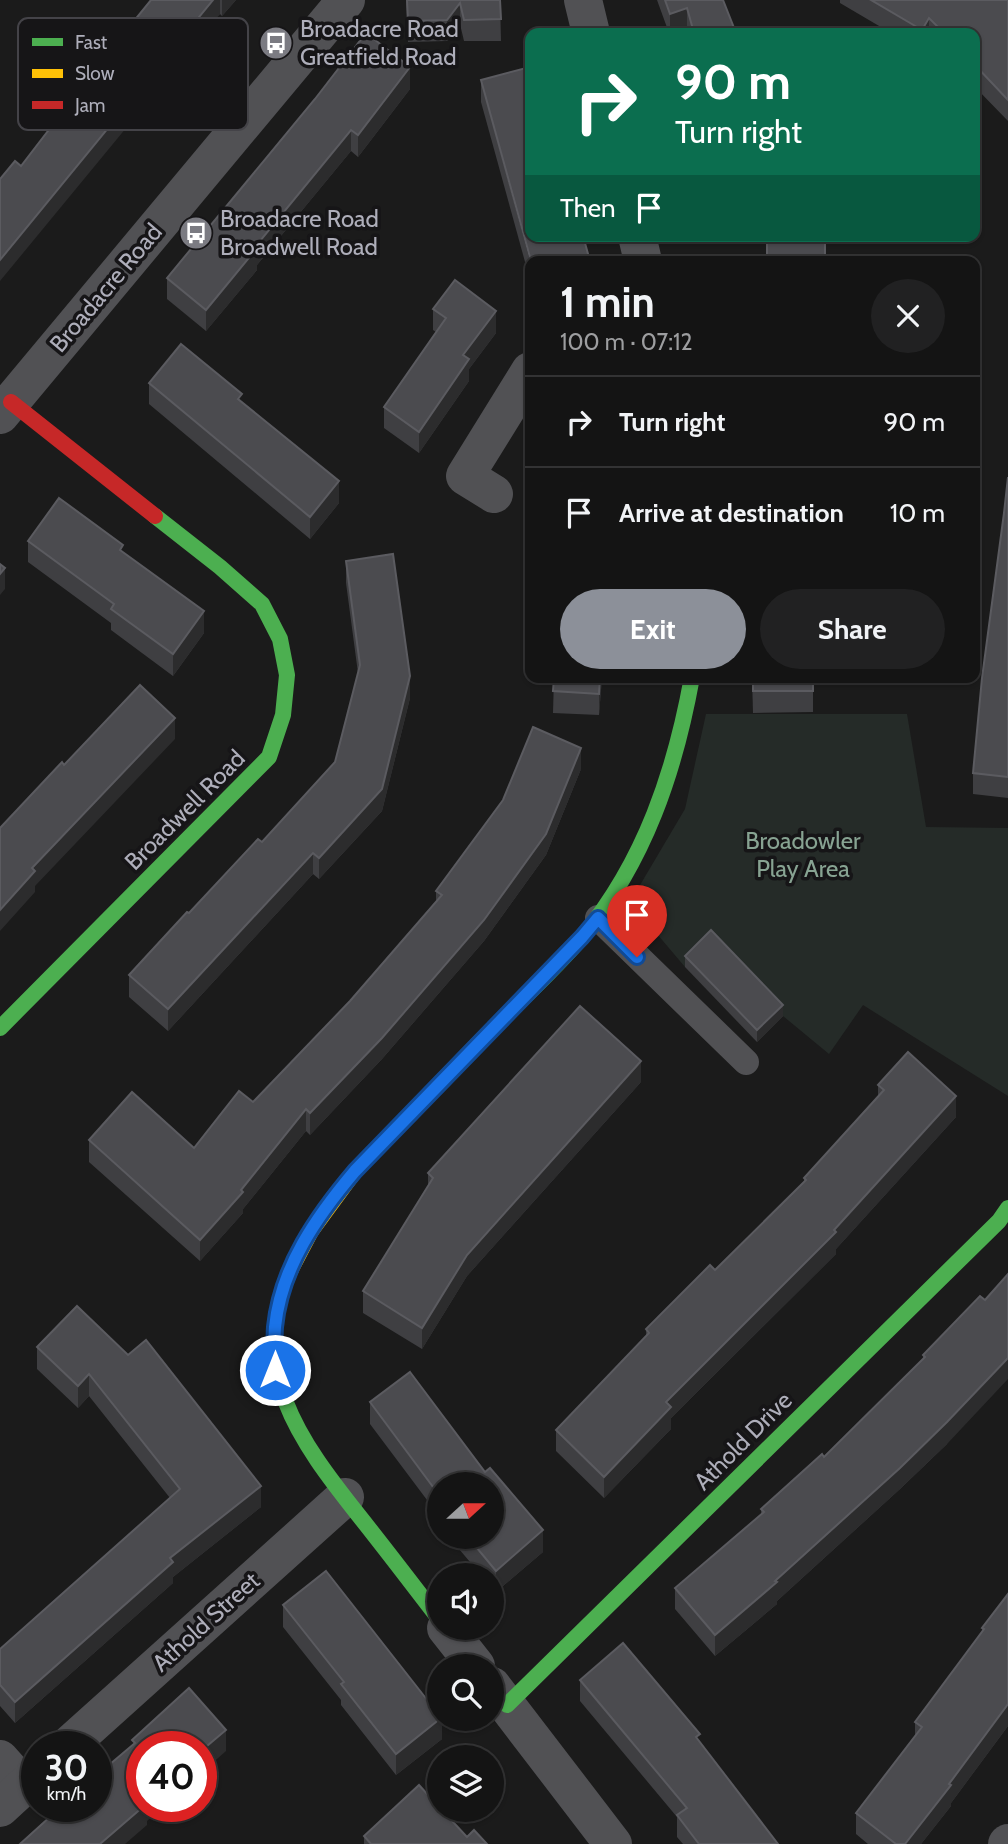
<!DOCTYPE html>
<html lang="en">
<head>
<meta charset="utf-8">
<style>
	:root { --surface:#141414; --page:#212122; --text:#f1f3f6; --muted:#9d9ea0; --line:#333334; --accent:#8c9099 }
	body { margin:0; font-family:Cabin,sans-serif; background:var(--page); color:var(--text); height:100vh; display:flex; flex-direction:column; font-size:26px; white-space:nowrap }
	* { box-sizing:border-box; margin:0 }
	p { font-size:23px; color:var(--muted) }
	.icon { flex:none; width:38px; height:38px; fill:none; stroke:currentColor; stroke-width:2; stroke-linecap:round; stroke-linejoin:round }
	.map { position:relative; flex:1; overflow:hidden }
	.details { position:absolute; left:525px; top:256px; width:455px; height:427px; display:flex; flex-direction:column; background:var(--surface); border-radius:14px; box-shadow:0 2px 5px #0004,0 0 0 2px var(--line) }
	.details>* { flex:none }
	.hud { position:absolute; left:525px; top:28px; width:455px; height:214px; border-radius:14px; box-shadow:0 2px 5px #0004,0 0 0 2px var(--line); background:#0b6e4f; color:#fff; overflow:hidden }
	.needle { width:46px; rotate:69deg }
	.buttons { position:absolute; left:427px; top:1472px; display:grid; gap:14px }
	.buttons a { display:grid; place-items:center; width:77px; height:77px; border-radius:50%; background:var(--surface); box-shadow:0 2px 5px #0004,0 0 0 2px var(--line); font-size:35px }
	.speed { position:absolute; left:21px; top:1731px; display:flex; gap:14px; font-size:35px; font-weight:700; text-align:center }
	.speed>* { display:grid; place-content:center; width:91px; height:91px; border-radius:50%; background:var(--surface); box-shadow:0 2px 5px #0004,0 0 0 2px var(--line); line-height:1 }
	.speed small { font-size:18px; font-weight:400 }
	.speed .limit { border:10px solid #d22; background:#fff; color:#111 }
	.pin { position:absolute; display:grid; place-items:center; width:60px; height:60px; color:#fff; margin:-72px -30px; border-radius:50% 50% 50% 0; rotate:-45deg; box-shadow:0 0 7px #0007 }
	.pin .icon { rotate:45deg }
	.me { position:absolute; width:77px; margin:-38px; rotate:0deg; stroke-linejoin:round; filter:drop-shadow(0 0 5px #0008) }
	.turn { display:flex; align-items:center; gap:24px; height:147px; padding:0 35px; font-size:32px }
	.turn .icon { width:91px; height:91px; stroke-width:2.5 }
	.turn b { display:block; font-size:49px; line-height:60px }
	.then { display:flex; align-items:center; height:66px; padding:0 35px; background:#0003; gap:14px; font-size:26px }
	.round { display:grid; place-items:center; flex:none; width:74px; height:74px; border-radius:37px; background:var(--page) }
	.headline { display:flex; align-items:center; justify-content:space-between; height:119px; padding:0 35px }
	h1 { font-size:42px; font-weight:700; line-height:52px }
	.button { display:flex; gap:14px; margin-top:auto; padding:14px 35px }
	.button a { flex:1; height:80px; border-radius:42px; background:var(--accent); color:#fff; font-size:28px; font-weight:700; line-height:80px; text-align:center }
	.button a+a { background:var(--page); color:var(--text) }
	ul { padding:0; list-style:none }
	li { display:flex; align-items:center; gap:21px; height:91px; padding:0 35px; border-top:2px solid var(--line) }
	li div { flex:1 }
	li b { display:block; font-size:26px }
	li em { font-style:normal }
	.map>svg:first-child { display:block }
	.green { fill:#252b28 }
	.lines { fill:none; stroke-linecap:round; stroke-linejoin:round }
	.lane { stroke:#515154; stroke-width:26 }
	.street { stroke:#515154; stroke-width:38 }
	.fast { stroke:#4caf50; stroke-width:16 }
	.slow { stroke:#ffc107; stroke-width:16 }
	.jam { stroke:#c62828; stroke-width:16 }
	.wall { fill:#3f3f42 }
	.shaded-wall { fill:#2c2c2d }
	.building { fill:#4b4b4f; stroke:#5b5b60; stroke-width:2 }
	.route-casing { stroke:#114b97; stroke-width:18 }
	.route { stroke:#1a73e8; stroke-width:12 }
	.labels { text-anchor:middle; stroke-width:7; stroke-linejoin:round; paint-order:stroke }
	.poi-label { font-size:24px; fill:#aeaeba; stroke:#161517; text-anchor:start }
	.street-label { font-size:24px; fill:#aeaeba; stroke:#161517 }
	.park-label { font-size:24px; fill:#87a392; stroke:#161517 }
	.key { fill:#161517; stroke:#444348; stroke-width:2 }
	.key-label { font-size:19px; fill:#aeaeba }
</style>
</head>
<body>
<div class="map">
<svg width="1008" height="1844" viewBox="0 0 1008 1844">
	<rect width="100%" height="100%" fill="#1b1b1b"/>
	<path class="green" d="M706 714H907L926 827 1008 828V1096L863 1005 829 1054 783 1016 711 942 685 967 630 902 685 809Z"/>
	<g class="lines">
		<path class="lane" d="M598 918 746 1062"/>
		<g class="street">
			<path d="M583 0 591 33"/>
			<path d="M637 236 643 261"/>
			<path d="M0 415 346 0"/>
			<path d="M494 494 465 476 530 371"/>
			<path d="M446 1628 476 1666"/>
			<path d="M492 1686 613 1844"/>
			<path d="M68 1746 345 1497"/>
			<path d="M0 1759 24 1786"/>
			<path d="M0 1808 37 1774"/>
			<path d="M1007 1844 1008 1843"/>
		</g>
		<g class="fast">
			<path d="M0 1028 269 757 283 715 287 675 280 639 262 604 220 567 155 516"/>
			<path d="M493 1028C523 998 556 968 583 936 645 861 675 771 692 677"/>
			<path d="M291 1269C246 1370 299 1440 360 1517 387 1551 413 1585 439 1619"/>
			<path d="M507 1705 999 1221 1008 1208"/>
		</g>
		<path class="slow" d="M291 1269 311 1231 355 1171 493 1028"/>
		<path class="jam" d="M11 402 155 516"/>
	</g>
	<g class="wall">
		<path d="M151 0H236L222 16 220 14 21 166Z"/>
		<path d="M406 0H500L501 41H464L460 24 447 41 408 42Z"/>
		<path d="M657 0H723L736 33H688L687 29 676 33H669Z"/>
		<path d="M840 0H1008V121L975 87V33H891L840 3Z"/>
		<path d="M481 80 530 261V280L481 102Z"/>
		<path d="M410 89 358 157 351 151 257 265V270L206 331 167 299V278L315 99Z"/>
		<path d="M433 309 496 333 469 369V381L419 453 384 428V407L436 332 433 330Z"/>
		<path d="M149 383 242 402 339 503 310 539 149 404Z"/>
		<path d="M1008 477V798L973 794V773Z"/>
		<path d="M28 541 123 553 204 633 173 676 111 630V623L28 562Z"/>
		<path d="M346 561 410 698 382 811 319 879 313 874 168 1031 129 997V975L262 842 335 762 358 673 346 583Z"/>
		<path d="M554 677H602L599 715 553 713Z"/>
		<path d="M752 677H813V712L753 713Z"/>
		<path d="M581 769 546 855 484 941 382 1059 310 1135 306 1131 243 1209V1213L200 1261 89 1162V1140L194 1148 253 1102 350 1001 436 903V891Z"/>
		<path d="M685 956 783 1016 757 1042 685 967Z"/>
		<path d="M641 1082 467 1276 422 1349 363 1313V1291L428 1187V1173Z"/>
		<path d="M878 1085 956 1117 836 1249V1254L671 1418V1429L604 1498 556 1451V1430L646 1336V1329L715 1270 804 1182V1178L878 1097Z"/>
		<path d="M980 1296 947 1444 900 1489 777 1601V1604L715 1656 675 1609V1588L761 1515V1509L824 1457 923 1359V1355Z"/>
		<path d="M77 1306 261 1507 173 1577V1583L15 1723 0 1706V1649L170 1498 89 1396 78 1408 37 1369V1347Z"/>
		<path d="M370 1402 485 1472 543 1552 496 1592 492 1587V1575H481L448 1536H492L439 1484V1516L370 1424Z"/>
		<path d="M1008 1594V1726L951 1803V1806L921 1844H868L856 1834V1813L915 1736V1722L982 1632V1628Z"/>
		<path d="M283 1605 442 1739 396 1775 341 1705V1700L283 1627Z"/>
		<path d="M580 1680 700 1742 778 1844H683L677 1837V1817L580 1701Z"/>
		<path d="M364 1836 467 1837 487 1844H364Z"/>
	</g>
	<g class="shaded-wall">
		<path d="M213 0H220V14L0 281V260Z"/>
		<path d="M222 0H236L222 16Z"/>
		<path d="M460 3V24L447 41V20Z"/>
		<path d="M687 8V29L676 33H670V14Z"/>
		<path d="M929 18V33H922V30Z"/>
		<path d="M410 67V89L358 157V135Z"/>
		<path d="M351 130V151L257 265V270L206 331V310L255 247Z"/>
		<path d="M496 311V333L469 369V381L419 453V432L463 355Z"/>
		<path d="M339 481V503L310 539V517Z"/>
		<path d="M5 568V589L0 595V574Z"/>
		<path d="M204 611V633L173 676V654Z"/>
		<path d="M410 676V698L382 811 319 879V858Z"/>
		<path d="M600 677H602L599 715V694Z"/>
		<path d="M175 718V739L35 886V892L0 931V910L32 868Z"/>
		<path d="M581 748V769L546 855 484 941 382 1059 310 1135V1113Z"/>
		<path d="M313 853V874L168 1031V1009Z"/>
		<path d="M783 1005V1016L757 1042V1030Z"/>
		<path d="M641 1061V1082L467 1276 422 1349V1328L467 1255Z"/>
		<path d="M956 1096V1117L836 1249V1254L671 1418V1429L604 1498V1477L666 1402 834 1230Z"/>
		<path d="M306 1109V1131L243 1209V1213L200 1261V1240Z"/>
		<path d="M1008 1358V1379L947 1444 900 1489 777 1601V1604L715 1656V1635L775 1581Z"/>
		<path d="M89 1374V1396L78 1408V1386Z"/>
		<path d="M261 1486V1507L173 1577V1583L15 1723V1702L170 1558Z"/>
		<path d="M543 1530V1552L496 1592V1571Z"/>
		<path d="M1008 1704V1726L951 1803V1806L921 1844H905Z"/>
		<path d="M442 1718V1739L396 1775V1754Z"/>
		<path d="M226 1730V1751L201 1773V1751Z"/>
		<path d="M144 1806H164L147 1821V1825L125 1844H100Z"/>
	</g>
	<g class="building">
		<path d="M151 0H213L0 260V179L15 161 21 166 107 54Z"/>
		<path d="M407 0H500L501 19 464 20 460 3 447 20 408 21Z"/>
		<path d="M665 0H723L736 33H694L687 8 670 14Z"/>
		<path d="M871 0H1008V100L975 65V33H944L929 18 922 30Z"/>
		<path d="M366 33 410 67 358 135 351 130 255 247 257 248 206 310 167 278 315 99Z"/>
		<path d="M530 67V236H583L590 261H531L481 80Z"/>
		<rect x="767" y="236" width="58" height="25"/>
		<path d="M455 280 496 311 463 355 469 359 419 432 384 407 446 318 433 309Z"/>
		<path d="M181 344 242 394 238 399 339 481 310 517 149 383Z"/>
		<path d="M1008 477V777L973 773 982 678 1004 513Z"/>
		<path d="M59 498 123 545 120 550 204 611 173 654 111 609 114 604 28 541Z"/>
		<path d="M393 554 410 676 382 789 319 858 313 853 168 1009 129 975 187 912 189 913 258 839 262 842 335 762 360 665 346 561Z"/>
		<path d="M0 564 5 568 0 574Z"/>
		<path d="M554 677H600L599 694 553 691Z"/>
		<rect x="753" y="677" width="60" height="14"/>
		<path d="M140 685 175 718 32 868 35 871 0 910V828L62 762 64 765Z"/>
		<path d="M533 727 581 748 546 834 484 920 382 1038 310 1113 306 1109 241 1190 243 1192 200 1240 89 1140 132 1092 194 1148 239 1091 253 1102 350 1001 442 895 436 891 503 800Z"/>
		<path d="M711 930 783 1005 757 1030 685 956Z"/>
		<path d="M580 1006 641 1061 467 1255 422 1328 363 1291 433 1178 428 1173Z"/>
		<path d="M908 1052 956 1096 834 1230 836 1232 666 1402 671 1407 604 1477 556 1430 649 1333 646 1329 710 1265 715 1270 806 1180 804 1178 884 1090 878 1085Z"/>
		<path d="M1008 1274V1358L947 1422 900 1468 775 1581 777 1582 715 1635 675 1588 764 1512 761 1509 822 1454 824 1457 925 1357 923 1355 980 1296 985 1300Z"/>
		<path d="M77 1306 128 1355 146 1340 261 1486 170 1558 173 1562 15 1702 0 1685V1649L180 1489 89 1374 78 1386 37 1347Z"/>
		<path d="M410 1372 485 1472 490 1468 543 1530 496 1571 467 1536H492V1484H439V1495L370 1402Z"/>
		<path d="M326 1571 439 1715V1718H441L396 1754 341 1684 344 1682 283 1605Z"/>
		<path d="M1008 1594V1704L949 1784 951 1785 905 1844H896L856 1813 922 1727 915 1722 984 1629 982 1628Z"/>
		<path d="M623 1643 700 1734 696 1737 778 1844H699L677 1815 687 1808 580 1680Z"/>
		<path d="M189 1688 226 1730 201 1751V1746H142V1806H144L100 1844H20L62 1806H96V1776L135 1743 132 1740Z"/>
		<path d="M419 1785 439 1807V1810H442L467 1837 474 1830 487 1844H371L364 1836Z"/>
	</g>
	<g class="lines">
		<defs>
			<path id="route" d="M275 1370C275 1356 274 1341 275 1327 281 1267 317 1216 355 1171L582 937 598 918 637 957"/>
		</defs>
		<use href="#route" class="route-casing"/>
		<use href="#route" class="route"/>
	</g>
	<defs>
		<symbol id="bus-disc" viewBox="-11 -11 22 22"><circle r="9.5" fill="#7b7b82" stroke="#161517"/><path d="M-5-6H5V4H4V6H2V4H-2V6H-4V4H-5ZM-3.5-4V0h7V-4ZM-3.5 1.2v1.5H-2V1.2ZM2 1.2v1.5H3.5V1.2Z" fill="#fff"/></symbol>
	</defs>
	<g fill-rule="evenodd">
		<use href="#bus-disc" x="257" y="24" width="38" height="38"/>
		<use href="#bus-disc" x="177" y="214" width="38" height="38"/>
	</g>
	<g class="labels">
		<g class="poi-label">
			<text x="300" y="37">Broadacre Road<tspan x="300" dy="28">Greatfield Road</tspan></text>
			<text x="220" y="227">Broadacre Road<tspan x="220" dy="28">Broadwell Road</tspan></text>
		</g>
		<g class="street-label">
			<text transform="translate(106 288) rotate(-50)" y="8">Broadacre Road</text>
			<text transform="translate(185 810) rotate(-45)" y="8">Broadwell Road</text>
			<text transform="translate(743 1441) rotate(-45)" y="8">Athold Drive</text>
			<text transform="translate(206 1622) rotate(-42)" y="8">Athold Street</text>
		</g>
		<g class="park-label">
			<text x="803" y="849">Broadowler<tspan x="803" dy="28">Play Area</tspan></text>
		</g>
	</g>
	<rect x="18" y="18" width="230" height="112" rx="10" class="key"/>
	<rect x="32" y="38" width="31" height="8" fill="#4caf50"/>
	<rect x="32" y="69" width="31" height="9" fill="#ffc107"/>
	<rect x="32" y="101" width="31" height="8" fill="#c62828"/>
	<g class="key-label">
		<text x="75" y="49">Fast</text>
		<text x="75" y="80">Slow</text>
		<text x="75" y="112">Jam</text>
	</g>
</svg>
<div class="buttons">
<a><svg class="needle" viewBox="-14 -14 28 28"><path d="M0-13l5 13h-10z" fill="#e53935"/><path d="M0 13l5-13h-10z" fill="#9d9ea0"/></svg></a>
<a><svg class="icon" aria-label="sound" viewBox="0 0 24 24"><path d="M4 9h4l5-4v14l-5-4H4zM17 9q2 3 0 6"/></svg></a>
<a><svg class="icon" aria-label="search" viewBox="0 0 24 24"><circle cx="10" cy="10" r="6"/><path d="M15 15l6 6"/></svg></a>
<a><svg class="icon" aria-label="layers" viewBox="0 0 24 24"><path d="M12 4l9 5-9 5-9-5zM3 14l9 5 9-5"/></svg></a>
</div>
<div class="speed"><div>30<small>km/h</small></div><div class="limit">40</div></div>
<div class="pin" style="left:637px;top:957px;background:#d93025"><svg class="icon" aria-label="arrive" viewBox="0 0 24 24"><path d="M6 21V4h12l-3 4 3 4H6"/></svg></div>
<svg class="me" style="left:275px;top:1370px" viewBox="-20 -20 40 40"><circle r="17" fill="#1a73e8" stroke="#fff" stroke-width="3"/><path d="M0-11L8 9 0 5-8 9z" fill="#fff"/></svg>
<div class="hud">
<div class="turn"><svg class="icon" aria-label="right" viewBox="0 0 24 24"><path d="M7 20v-9h11M14 6l5 5-5 5"/></svg><div><b>90 m</b>Turn right</div></div>
<div class="then">Then<svg class="icon" aria-label="arrive" viewBox="0 0 24 24"><path d="M6 21V4h12l-3 4 3 4H6"/></svg></div>
</div>
<section class="details">
<div class="headline"><div><h1>1 min</h1><p>100 m · 07:12</p></div><a class="round"><svg class="icon" aria-label="close" viewBox="0 0 24 24"><path d="M6 6l12 12M18 6L6 18"/></svg></a></div>
<ul>
<li><svg class="icon" aria-label="right" viewBox="0 0 24 24"><path d="M7 20v-9h11M14 6l5 5-5 5"/></svg><div><b>Turn right</b></div><em>90 m</em></li>
<li><svg class="icon" aria-label="arrive" viewBox="0 0 24 24"><path d="M6 21V4h12l-3 4 3 4H6"/></svg><div><b>Arrive at destination</b></div><em>10 m</em></li>
</ul>
<div class="button"><a>Exit</a><a>Share</a></div>
</section>
</div>
</body>
</html>
